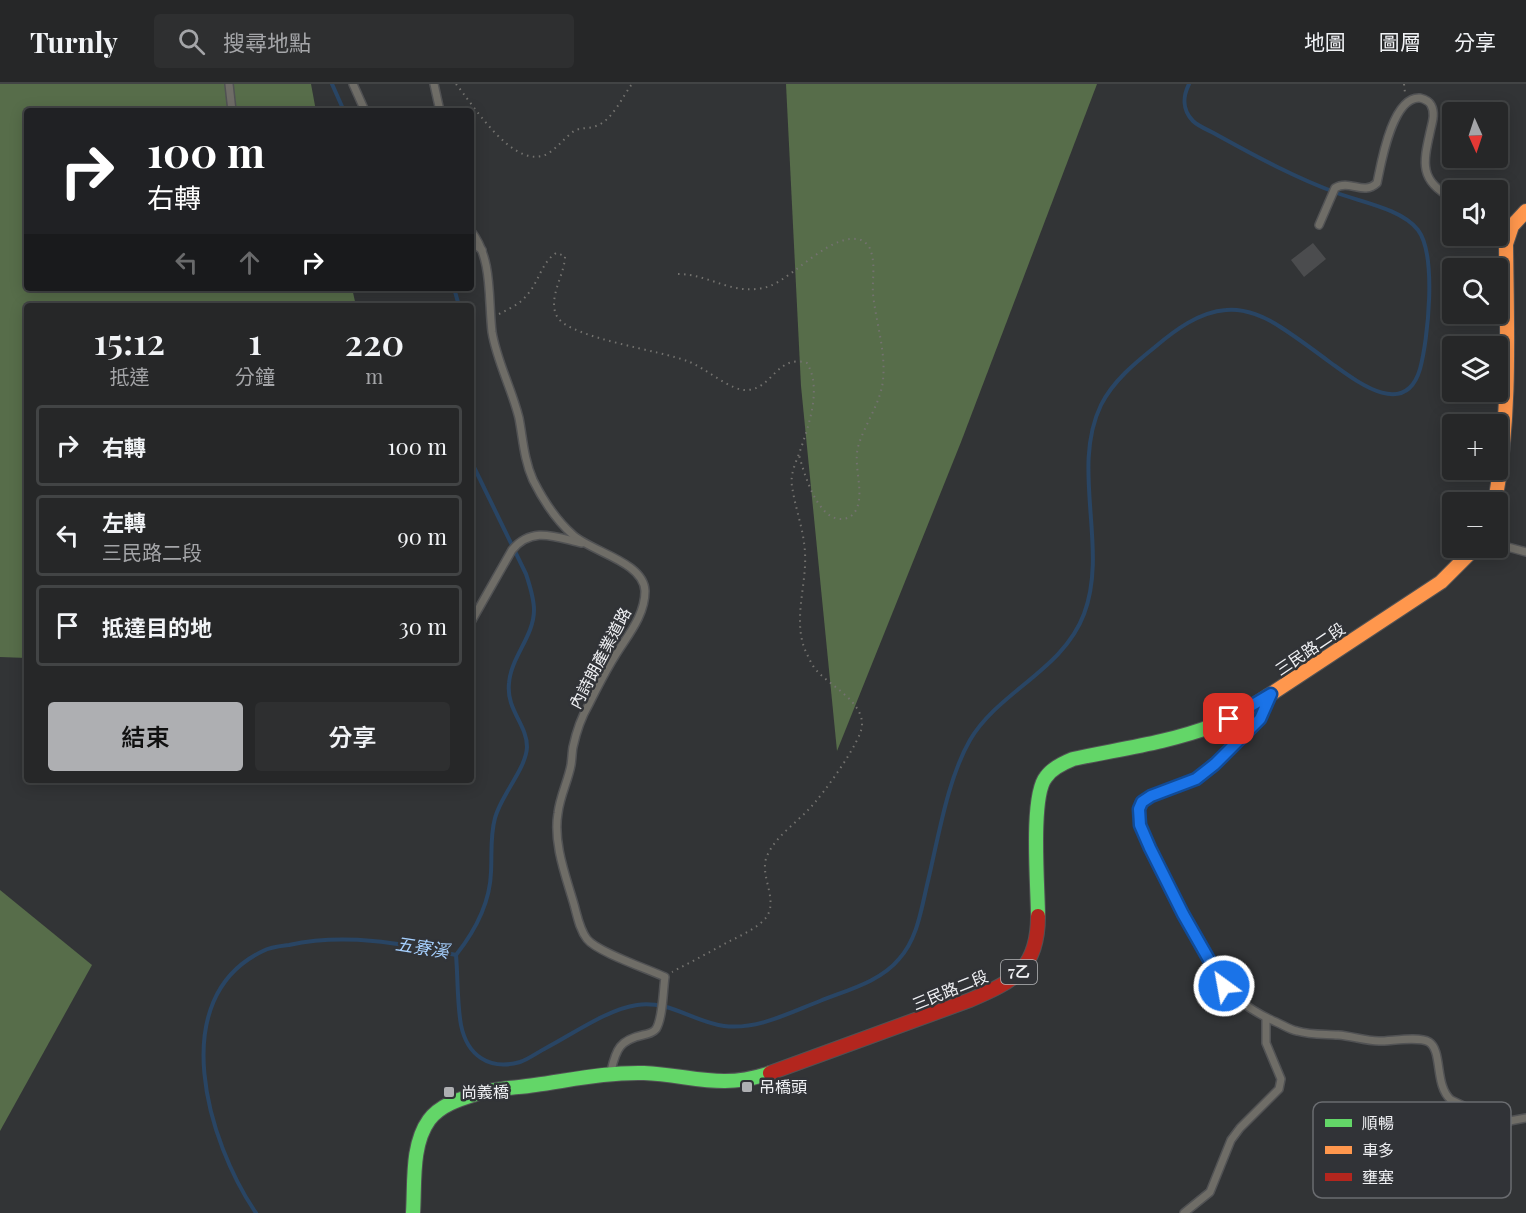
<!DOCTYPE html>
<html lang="zh-TW">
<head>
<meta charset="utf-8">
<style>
	:root { --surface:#262728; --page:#2e2f30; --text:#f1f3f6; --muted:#a4a5a8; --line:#424445; --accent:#aeafb2 }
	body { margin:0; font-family:"Playfair Display","Noto Sans TC",serif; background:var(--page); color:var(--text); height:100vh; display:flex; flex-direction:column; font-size:22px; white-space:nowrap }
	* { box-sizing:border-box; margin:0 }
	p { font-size:20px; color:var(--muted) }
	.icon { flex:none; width:33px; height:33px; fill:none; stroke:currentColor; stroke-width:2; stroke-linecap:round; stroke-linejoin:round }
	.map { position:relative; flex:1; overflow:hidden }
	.details { position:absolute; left:24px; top:219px; width:450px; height:480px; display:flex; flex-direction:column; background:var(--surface); border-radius:6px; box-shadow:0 3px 15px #0003,0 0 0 2px var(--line) }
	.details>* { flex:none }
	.guide { position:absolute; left:24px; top:24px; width:450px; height:183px; border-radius:6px; box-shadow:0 3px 15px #0003,0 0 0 2px var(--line); background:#202124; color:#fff; overflow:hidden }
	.needle { width:39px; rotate:177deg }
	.buttons { position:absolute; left:1442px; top:18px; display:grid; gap:12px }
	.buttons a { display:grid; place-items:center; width:66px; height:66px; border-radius:6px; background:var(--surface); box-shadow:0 3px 15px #0003,0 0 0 2px var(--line); font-size:30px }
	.pin { position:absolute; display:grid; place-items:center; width:51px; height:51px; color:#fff; margin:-26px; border-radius:12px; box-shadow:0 3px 9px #0006 }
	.me { position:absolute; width:66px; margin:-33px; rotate:328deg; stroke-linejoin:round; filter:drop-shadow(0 0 4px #0008) }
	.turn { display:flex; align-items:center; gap:21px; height:126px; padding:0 24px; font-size:27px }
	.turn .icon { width:78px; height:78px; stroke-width:2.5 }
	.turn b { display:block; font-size:42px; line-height:51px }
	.lanes { display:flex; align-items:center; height:57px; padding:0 24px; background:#0003; justify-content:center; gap:30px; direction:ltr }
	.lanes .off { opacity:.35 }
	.eta { display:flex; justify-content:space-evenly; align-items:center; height:102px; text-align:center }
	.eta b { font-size:36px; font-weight:600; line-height:42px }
	.cta { display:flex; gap:12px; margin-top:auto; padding:12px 24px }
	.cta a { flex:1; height:69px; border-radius:6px; background:var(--accent); color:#111; font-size:24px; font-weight:600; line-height:69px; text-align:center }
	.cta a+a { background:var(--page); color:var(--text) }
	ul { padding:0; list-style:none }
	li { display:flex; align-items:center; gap:18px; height:81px; margin:0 12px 9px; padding:0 12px; border:3px solid var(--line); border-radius:6px }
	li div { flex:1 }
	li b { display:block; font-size:22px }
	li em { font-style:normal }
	header { display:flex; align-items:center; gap:36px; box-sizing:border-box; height:84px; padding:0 30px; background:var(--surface); border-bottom:2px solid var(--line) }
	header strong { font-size:28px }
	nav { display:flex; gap:33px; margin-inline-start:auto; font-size:21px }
	.search { width:420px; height:54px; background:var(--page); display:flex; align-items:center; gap:15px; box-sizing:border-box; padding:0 21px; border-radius:6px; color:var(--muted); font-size:22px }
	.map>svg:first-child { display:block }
	.forest { fill:#576d4a }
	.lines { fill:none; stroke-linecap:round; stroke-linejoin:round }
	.stream { stroke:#294564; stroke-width:4 }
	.building { fill:#4b4c4e }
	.lane-casing { stroke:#515254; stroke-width:10 }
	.fast-casing { stroke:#515254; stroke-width:16 }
	.slow-casing { stroke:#515254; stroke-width:16 }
	.jam-casing { stroke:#515254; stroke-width:16 }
	.path { stroke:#73726f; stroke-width:2; stroke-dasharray:1.5 4.5; stroke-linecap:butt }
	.lane { stroke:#6f6d67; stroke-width:7 }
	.fast { stroke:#63d668; stroke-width:14 }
	.slow { stroke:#ff974d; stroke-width:14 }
	.jam { stroke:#b3261e; stroke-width:14 }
	.route-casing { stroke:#114b97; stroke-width:15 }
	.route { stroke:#1a73e8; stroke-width:10 }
	.poi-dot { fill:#aeafb2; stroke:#313337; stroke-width:2 }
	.labels { text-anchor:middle; stroke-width:5; stroke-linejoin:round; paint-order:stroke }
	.shield { fill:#313337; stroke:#b7b8bb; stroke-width:1.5 }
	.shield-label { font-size:15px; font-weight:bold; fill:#f0f1f4 }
	.street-label { font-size:16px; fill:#f0f1f4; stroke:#313337 }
	.poi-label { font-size:16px; fill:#f0f1f4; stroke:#313337; text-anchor:start }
	.water-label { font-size:18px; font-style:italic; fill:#a5cffd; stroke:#313337 }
	.key { fill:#313337; stroke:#6a6c70; stroke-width:1.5 }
	.key-label { font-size:16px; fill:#f0f1f4 }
</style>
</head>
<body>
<header>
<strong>Turnly</strong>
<div class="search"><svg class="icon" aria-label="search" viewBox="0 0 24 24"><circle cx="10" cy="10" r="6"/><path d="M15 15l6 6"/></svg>搜尋地點</div>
<nav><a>地圖</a><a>圖層</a><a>分享</a></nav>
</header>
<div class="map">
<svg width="1526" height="1129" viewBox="0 0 1526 1129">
	<rect width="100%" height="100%" fill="#323436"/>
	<g class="forest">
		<path d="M0 0H311L316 27H27V204H352L356 222H27V574L0 573Z"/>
		<path d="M786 0H1097L961 358 837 667 801 302Z"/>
		<path d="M0 806 92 881 0 1047Z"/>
	</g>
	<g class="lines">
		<g class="stream">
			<path d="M332 0 344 27"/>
			<path d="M454 204 459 222"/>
			<path d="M456 871C458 894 457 919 461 941 467 971 489 987 520 978 529 975 538 968 546 964 573 950 608 925 637 921 669 916 694 938 724 942 757 946 789 929 820 917 847 906 880 898 899 875 917 855 921 827 927 801 938 756 947 696 970 656 999 607 1063 586 1084 530 1109 464 1070 385 1101 321 1113 297 1135 279 1155 263 1175 246 1199 228 1226 226 1245 224 1266 233 1282 244 1299 255 1315 267 1331 279 1356 297 1405 336 1420 285 1428 256 1437 171 1418 146 1402 125 1361 118 1337 109 1296 94 1257 73 1219 52 1211 47 1199 43 1193 37 1182 26 1183 12 1189 0"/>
			<path d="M456 871C475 847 490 820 491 788 492 770 490 752 495 734 501 711 526 685 527 663 527 640 506 626 509 599 511 573 534 552 534 526 534 514 530 502 526 490L471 377"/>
			<path d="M256 1129C208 1059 164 914 263 867 270 863 281 862 289 861 345 849 401 859 456 871"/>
		</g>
	</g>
	<path class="building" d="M1313 159 1326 175 1304 193 1291 176Z"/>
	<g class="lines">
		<defs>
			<g id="lane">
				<path d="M229 0 232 27"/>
				<path d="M353 0 365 27"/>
				<path d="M434 0 440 27"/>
				<path d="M1497 136 1509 141"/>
				<path d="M1319 141 1335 104C1350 95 1363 112 1377 99 1381 80 1392 12 1420 14 1424 15 1429 17 1431 21 1435 28 1433 36 1431 44 1424 76 1417 96 1452 114"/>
				<path d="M471 147C493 175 488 214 492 248 497 278 512 305 519 334 523 355 524 376 533 396 543 416 556 436 573 451 592 468 644 478 645 507 645 532 627 552 615 572 605 588 597 604 589 620 582 632 576 649 573 663 572 668 572 675 571 681 568 697 560 712 558 729 553 758 565 790 573 817 577 830 579 845 587 855 597 868 648 885 665 893 663 906 663 934 656 945 653 949 648 950 643 951 620 956 616 965 611 987"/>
				<path d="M471 158 482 166"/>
				<path d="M1497 459 1504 462 1526 468"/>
				<path d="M471 538 512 466C532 442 555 453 582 459"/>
				<path d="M1266 621C1265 625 1263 630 1261 634 1255 645 1206 690 1194 696 1181 703 1142 709 1139 725 1135 750 1199 860 1213 887 1230 912 1249 926 1276 938 1283 941 1290 946 1297 947 1311 951 1325 950 1338 951 1352 952 1365 957 1379 957 1392 957 1419 952 1429 958 1443 967 1434 1001 1451 1016L1499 1039 1526 1034"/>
				<path d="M1184 1129 1210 1108 1231 1056 1240 1044 1279 1005 1281 995 1266 959V934"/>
			</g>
			<g id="fast">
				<path d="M1038 832C1038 804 1030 712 1046 693 1052 684 1063 679 1073 675 1119 665 1167 659 1212 642 1232 635 1250 624 1268 612"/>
				<path d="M413 1129C415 1099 411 1061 429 1036 440 1021 460 1015 476 1010 495 1004 516 1004 535 1001 571 996 608 988 644 989 691 991 722 1006 770 989"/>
			</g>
			<g id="slow">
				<path d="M1495 418C1511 332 1507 247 1506 160L1512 142 1526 127"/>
				<path d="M1268 612 1441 498 1475 464"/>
			</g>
			<path id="jam" d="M770 989 970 916C1014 897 1038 885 1038 832"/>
		</defs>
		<use href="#lane" class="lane-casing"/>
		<use href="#fast" class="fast-casing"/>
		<use href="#slow" class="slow-casing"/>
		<use href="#jam" class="jam-casing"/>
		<g class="path">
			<path d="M456 0C474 22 512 84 545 71 556 66 564 54 574 47 581 43 589 45 596 42 613 36 622 13 632 0"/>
			<path d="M1404 0 1405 9"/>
			<path d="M678 190C711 190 734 214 770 202 795 192 833 147 861 156 865 158 869 161 870 165 876 179 872 196 873 210 876 239 886 267 883 296 881 319 864 341 858 363 853 383 865 408 856 426 853 432 848 435 841 435 817 435 804 389 799 371"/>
			<path d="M499 230C509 225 520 220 527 211 539 198 541 179 556 169L565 172C565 191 546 216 558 234 572 254 662 267 687 277 705 283 731 308 748 306 773 304 777 270 807 279 822 304 809 341 800 367 796 378 790 390 792 402 795 424 804 446 805 469 807 501 792 537 806 568 809 574 812 582 817 587 832 603 863 618 862 641 862 657 822 712 809 725 796 739 775 753 767 772 758 792 782 819 763 837 753 846 740 852 728 858 710 868 691 878 672 888"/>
		</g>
		<use href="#lane" class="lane"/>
		<use href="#fast" class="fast"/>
		<use href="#slow" class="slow"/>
		<use href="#jam" class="jam"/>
	</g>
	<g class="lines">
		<defs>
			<path id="route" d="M1224 902 1183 830 1150 764 1140 741 1139 725 1142 718 1151 712 1196 695 1215 680 1260 635 1271 610 1229 635"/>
		</defs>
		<use href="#route" class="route-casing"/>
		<use href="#route" class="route"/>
	</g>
	<g class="poi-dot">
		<rect x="741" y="997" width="12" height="12" rx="3"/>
		<rect x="443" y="1002" width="12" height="12" rx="3"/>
	</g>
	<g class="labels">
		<rect class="shield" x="1001" y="876" width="36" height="24" rx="4.5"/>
		<g class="shield-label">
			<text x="1019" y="893">7乙</text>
		</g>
		<g class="street-label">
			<text transform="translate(1310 565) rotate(-34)" y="6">三民路二段</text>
			<text transform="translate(600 574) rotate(-62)" y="6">內詩朗產業道路</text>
			<text transform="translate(950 906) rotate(-22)" y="6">三民路二段</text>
		</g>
		<g class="poi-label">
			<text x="759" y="1009">吊橋頭</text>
			<text x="461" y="1014">尚義橋</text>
		</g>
		<g class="water-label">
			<text transform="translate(422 864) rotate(9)" y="6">五寮溪</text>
		</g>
	</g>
	<rect x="1313" y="1018" width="198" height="96" rx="9" class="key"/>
	<rect x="1325" y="1035" width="27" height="8" fill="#63d668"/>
	<rect x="1325" y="1062" width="27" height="8" fill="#ff974d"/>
	<rect x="1325" y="1089" width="27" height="8" fill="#b3261e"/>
	<g class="key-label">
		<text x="1362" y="1045">順暢</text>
		<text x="1362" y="1072">車多</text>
		<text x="1362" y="1099">壅塞</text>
	</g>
</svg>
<div class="buttons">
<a><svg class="needle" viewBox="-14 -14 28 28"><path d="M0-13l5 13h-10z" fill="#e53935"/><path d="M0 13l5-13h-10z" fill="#a4a5a8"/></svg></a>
<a><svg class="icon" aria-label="sound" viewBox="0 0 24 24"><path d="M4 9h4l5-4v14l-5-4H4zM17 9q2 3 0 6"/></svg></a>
<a><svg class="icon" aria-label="search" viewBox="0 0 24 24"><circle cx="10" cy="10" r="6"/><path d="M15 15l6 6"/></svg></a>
<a><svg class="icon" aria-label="layers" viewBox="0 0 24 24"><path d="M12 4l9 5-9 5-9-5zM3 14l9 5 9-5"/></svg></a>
<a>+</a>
<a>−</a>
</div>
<div class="pin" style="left:1229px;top:635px;background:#d93025"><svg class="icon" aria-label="arrive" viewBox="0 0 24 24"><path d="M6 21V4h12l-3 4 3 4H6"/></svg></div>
<svg class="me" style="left:1224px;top:902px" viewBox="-20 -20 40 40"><circle r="17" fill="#1a73e8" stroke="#fff" stroke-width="3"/><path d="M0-11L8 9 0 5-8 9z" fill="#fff"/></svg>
<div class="guide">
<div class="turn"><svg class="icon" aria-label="right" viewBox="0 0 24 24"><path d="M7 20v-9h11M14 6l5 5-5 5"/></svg><div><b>100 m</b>右轉</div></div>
<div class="lanes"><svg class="icon off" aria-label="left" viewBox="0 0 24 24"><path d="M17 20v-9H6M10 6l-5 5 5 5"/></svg><svg class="icon off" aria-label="ahead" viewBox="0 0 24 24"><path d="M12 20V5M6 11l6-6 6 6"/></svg><svg class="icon" aria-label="right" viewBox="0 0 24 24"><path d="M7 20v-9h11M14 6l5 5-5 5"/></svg></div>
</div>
<section class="details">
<div class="eta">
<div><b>15:12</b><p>抵達</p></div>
<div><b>1</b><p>分鐘</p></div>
<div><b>220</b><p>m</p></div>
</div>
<ul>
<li><svg class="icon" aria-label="right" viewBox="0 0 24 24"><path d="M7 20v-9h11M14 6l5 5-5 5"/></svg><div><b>右轉</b></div><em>100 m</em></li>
<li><svg class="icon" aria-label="left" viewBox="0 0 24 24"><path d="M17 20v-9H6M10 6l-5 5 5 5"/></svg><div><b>左轉</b><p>三民路二段</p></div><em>90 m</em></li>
<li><svg class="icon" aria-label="arrive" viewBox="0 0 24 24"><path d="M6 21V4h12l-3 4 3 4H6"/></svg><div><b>抵達目的地</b></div><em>30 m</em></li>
</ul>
<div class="cta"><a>結束</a><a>分享</a></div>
</section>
</div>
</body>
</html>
